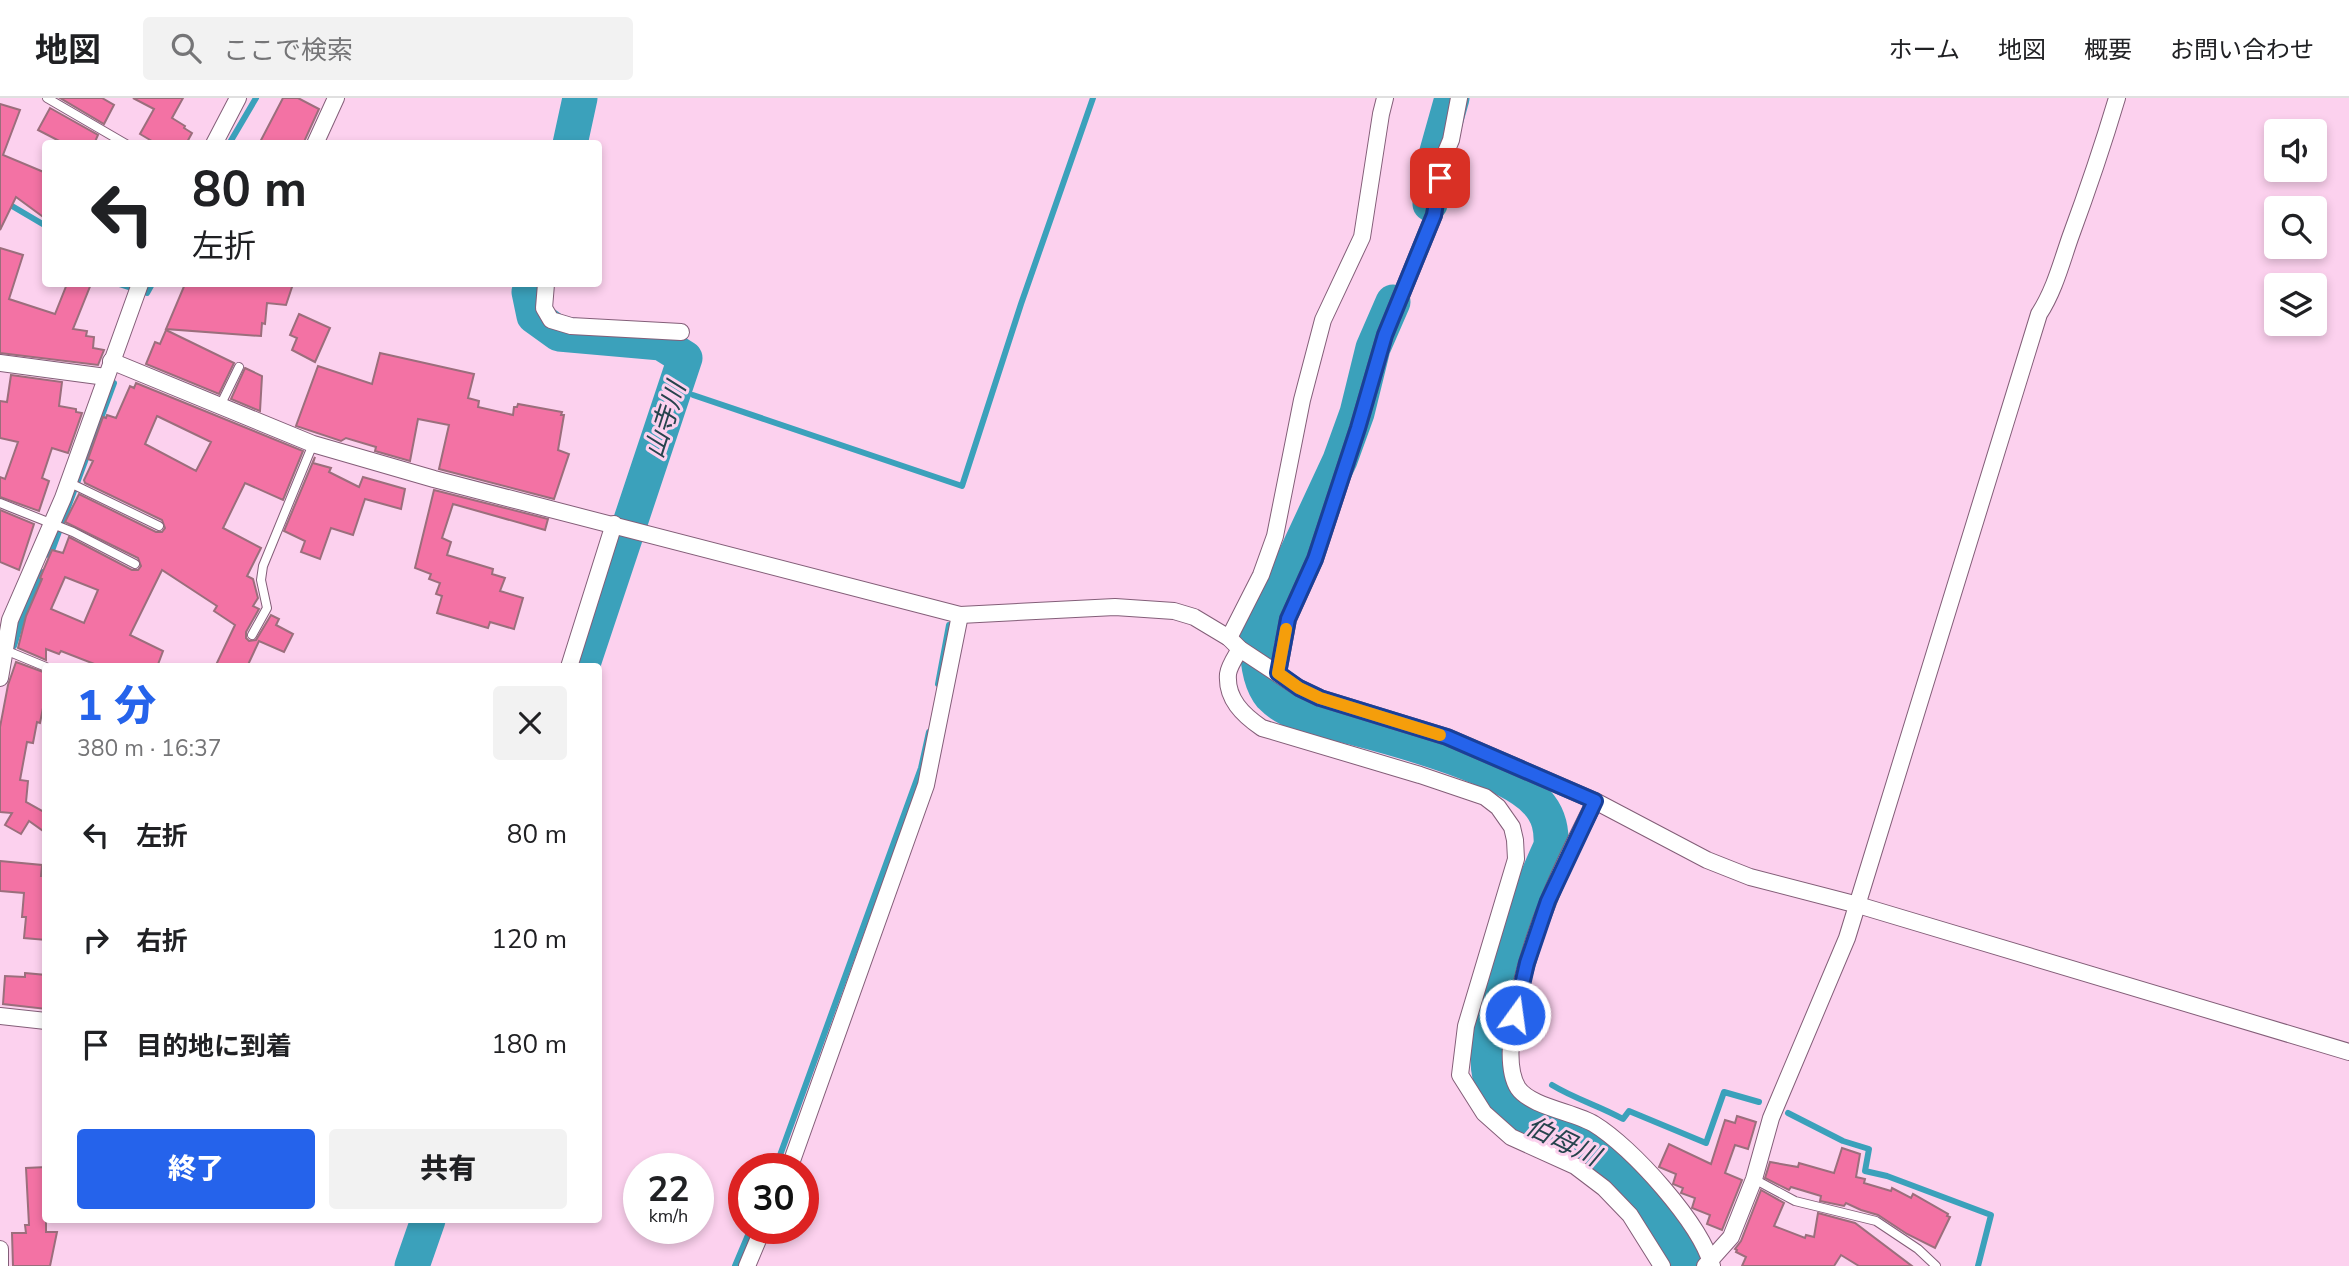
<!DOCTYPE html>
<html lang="ja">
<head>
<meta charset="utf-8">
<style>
	:root { --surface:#fff; --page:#f2f2f2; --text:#202124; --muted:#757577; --line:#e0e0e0; --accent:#2563eb }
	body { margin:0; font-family:"Nunito Sans","Noto Sans JP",sans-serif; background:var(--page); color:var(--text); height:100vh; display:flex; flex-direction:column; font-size:26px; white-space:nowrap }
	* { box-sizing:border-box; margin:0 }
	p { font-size:23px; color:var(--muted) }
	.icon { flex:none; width:38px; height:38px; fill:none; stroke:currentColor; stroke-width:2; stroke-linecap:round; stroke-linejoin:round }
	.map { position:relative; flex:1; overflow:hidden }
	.side { position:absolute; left:42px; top:565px; width:560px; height:560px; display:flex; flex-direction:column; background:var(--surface); border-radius:7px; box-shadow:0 4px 10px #0003 }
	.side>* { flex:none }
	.hud { position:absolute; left:42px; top:42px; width:560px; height:147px; border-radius:7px; box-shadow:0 4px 10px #0003; background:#fff; color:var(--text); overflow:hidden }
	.fabs { position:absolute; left:2264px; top:21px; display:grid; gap:14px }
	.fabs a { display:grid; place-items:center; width:63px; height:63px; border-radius:7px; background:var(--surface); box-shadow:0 4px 10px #0003; font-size:35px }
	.speed { position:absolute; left:623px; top:1055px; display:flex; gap:14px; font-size:35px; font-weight:700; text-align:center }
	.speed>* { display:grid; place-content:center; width:91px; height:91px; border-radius:50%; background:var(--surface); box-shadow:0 4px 10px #0003; line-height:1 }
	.speed small { font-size:18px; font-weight:400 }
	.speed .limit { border:10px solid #d22; background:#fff; color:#111 }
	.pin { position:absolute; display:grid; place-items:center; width:60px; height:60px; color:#fff; margin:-30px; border-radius:14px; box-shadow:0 4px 10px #0006 }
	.me { position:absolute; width:77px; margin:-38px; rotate:14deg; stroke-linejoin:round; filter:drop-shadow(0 0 5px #0008) }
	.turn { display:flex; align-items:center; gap:24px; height:147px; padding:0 35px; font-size:32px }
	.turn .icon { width:91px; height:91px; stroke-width:2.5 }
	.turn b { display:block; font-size:49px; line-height:60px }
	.round { display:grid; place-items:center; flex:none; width:74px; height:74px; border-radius:7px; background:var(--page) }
	.head { display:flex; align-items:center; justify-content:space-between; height:119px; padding:0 35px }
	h1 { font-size:42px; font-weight:800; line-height:52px; color:var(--accent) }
	.action { display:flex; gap:14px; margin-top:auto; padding:14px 35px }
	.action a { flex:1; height:80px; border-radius:7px; background:var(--accent); color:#fff; font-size:28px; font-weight:800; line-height:80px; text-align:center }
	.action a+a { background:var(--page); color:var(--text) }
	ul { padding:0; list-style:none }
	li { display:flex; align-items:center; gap:21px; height:105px; padding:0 35px }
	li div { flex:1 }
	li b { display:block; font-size:26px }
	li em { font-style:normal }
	header { display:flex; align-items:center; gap:42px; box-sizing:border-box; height:98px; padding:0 35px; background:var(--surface); border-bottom:2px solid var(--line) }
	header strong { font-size:33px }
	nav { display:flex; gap:38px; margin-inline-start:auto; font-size:24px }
	.search { width:490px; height:63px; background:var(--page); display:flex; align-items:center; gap:18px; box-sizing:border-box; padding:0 24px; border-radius:7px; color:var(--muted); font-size:26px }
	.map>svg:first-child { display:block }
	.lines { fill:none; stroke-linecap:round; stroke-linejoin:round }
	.stream { stroke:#3ba1bb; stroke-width:6 }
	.river { stroke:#3ba1bb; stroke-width:35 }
	.building { fill:#f372a4; stroke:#9b6e7c; stroke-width:2; fill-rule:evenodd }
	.service-casing { stroke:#835e78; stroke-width:10 }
	.minor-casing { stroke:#835e78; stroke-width:18 }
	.service { stroke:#fff; stroke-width:8 }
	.minor { stroke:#fff; stroke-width:16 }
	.route-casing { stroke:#184099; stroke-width:18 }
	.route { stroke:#2563eb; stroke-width:12 }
	.slow { stroke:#f59e0b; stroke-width:12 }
	.labels { text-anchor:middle; stroke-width:6; stroke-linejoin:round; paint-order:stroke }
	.water-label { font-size:26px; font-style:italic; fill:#26444d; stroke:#fcd1ee }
</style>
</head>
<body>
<header>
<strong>地図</strong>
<div class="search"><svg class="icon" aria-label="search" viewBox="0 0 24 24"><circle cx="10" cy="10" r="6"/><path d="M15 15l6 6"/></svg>ここで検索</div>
<nav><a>ホーム</a><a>地図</a><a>概要</a><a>お問い合わせ</a></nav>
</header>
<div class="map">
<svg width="2349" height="1168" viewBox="0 0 2349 1168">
	<rect width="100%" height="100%" fill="#fcd1ee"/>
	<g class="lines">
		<g class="stream">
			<path d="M229 46 256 0"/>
			<path d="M0 104 12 108 46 128"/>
			<path d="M119 186 147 195 152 186"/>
			<path d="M693 297 962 388 1021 206 1093 0"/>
			<path d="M50 458 114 285 106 284"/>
			<path d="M7 546 14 548 24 515 43 474"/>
			<path d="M938 586 949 527"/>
			<path d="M1552 987C1575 1001 1600 1008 1623 1021L1629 1013 1706 1045 1724 994 1759 1004"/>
			<path d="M1788 1015 1843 1043 1869 1051 1865 1073 1887 1078 1991 1117 1978 1168"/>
			<path d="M775 1071 921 670 929 634"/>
			<path d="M735 1168 751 1130"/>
		</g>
		<g class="river">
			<path d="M570 46 580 0"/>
			<path d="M1430 106 1436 57 1452 0"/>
			<path d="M532 186 529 194 534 218 559 236 661 245 685 260 582 569"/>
			<path d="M1393 204 1373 250 1357 315 1340 362 1257 541C1257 558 1259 584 1271 598 1292 620 1327 622 1355 630 1398 641 1509 672 1537 704 1549 717 1552 731 1551 748 1525 806 1502 862 1493 924 1491 936 1488 949 1488 961 1488 984 1498 1008 1517 1021 1538 1034 1564 1039 1586 1050 1640 1077 1663 1115 1687 1168"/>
			<path d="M412 1168 428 1122"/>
		</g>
	</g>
	<g class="building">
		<path d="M60 0H102L114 7 104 26Z"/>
		<path d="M133 0H183L172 20 185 28 184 30 192 35 186 46H157L140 36 154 11Z"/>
		<path d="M283 0H298L319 11 303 46H259Z"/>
		<path d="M0 6 20 12 3 57 46 75V121L16 99 0 132Z"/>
		<path d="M50 10 98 37 94 46H65L38 32Z"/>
		<path d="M0 150 23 157 9 201 55 216 67 186H91L73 231 87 233 86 238 94 239 93 250 104 252 98 267 0 255Z"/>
		<path d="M185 186H293L286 207 267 205 265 226 262 225 261 238 166 231Z"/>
		<path d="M299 216 330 230 315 264 292 252 297 240 290 237Z"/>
		<path d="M166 232 234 265 219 296 146 266 155 244 160 246Z"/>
		<path d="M380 255 474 276 468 300 479 303 478 309 513 317 514 309H517L518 306 562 314 561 317H564L558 352 569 356 554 401 439 371 449 327 418 321 410 363 375 353 376 349 346 340 341 343 296 328 318 268 372 286Z"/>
		<path d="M245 270 262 278 260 313 231 301Z"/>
		<path d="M11 277 62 284 59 308 76 311V314L82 315 68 355 52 350 42 380 49 383 39 413 0 399V379L5 381 18 344 0 340V303L7 304Z"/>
		<path d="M136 285 303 353 283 402 245 385 223 430 261 450 247 478 253 481 258 500 253 508 259 511 246 534V540L249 543 256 542 271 517 279 521 276 527 293 536 284 554 259 543 247 569H215L235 527 214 513 217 508 162 472 130 537 163 553 157 569H102L61 553 59 556 46 551V562L18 550 26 518 42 481 40 480 52 452 63 455 69 439 132 472H138L141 468 138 460 65 424 79 396 156 434H162L165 430 162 422 85 385 84 382 93 363 88 361 103 319 106 320 107 317 116 320 130 288 134 290ZM157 318 211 344 196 373 145 346ZM65 479 98 492 84 525 51 511Z"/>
		<path d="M315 359 313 365 331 370 329 374 359 389 363 379 405 391 401 411 365 401 353 437 331 430 320 461 301 454 305 443 284 433Z"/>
		<path d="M434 392 548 421 545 432 453 406 442 440 451 444 447 457 493 471 492 476 505 480 500 493 523 500 514 531 490 524 488 530 437 515 442 498 436 496 440 485 429 481 431 476 415 470Z"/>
		<path d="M0 412 34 426 19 472 0 464Z"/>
		<path d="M16 564 46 575V595L40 625 37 624 33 645 27 644 20 682 28 683 26 704 46 715V735L29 723 21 736 5 727 12 715 0 714V629L8 587Z"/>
		<path d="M0 763 42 767 41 778H46V842L24 840 26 819H22L24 795 0 793Z"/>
		<path d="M25 875 46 877V911L3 906 5 878 25 879Z"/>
		<path d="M1737 1018 1756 1024 1748 1051 1735 1047 1725 1075 1742 1082 1722 1132 1707 1126 1710 1117 1692 1110 1695 1100 1681 1095 1683 1090 1673 1086 1676 1076 1659 1069 1669 1046 1711 1066 1725 1022 1735 1025Z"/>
		<path d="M1842 1050 1860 1056 1856 1079 1865 1081 1864 1085 1891 1093 1892 1090 1911 1100 1913 1096 1948 1116 1947 1118 1950 1119 1935 1150 1907 1136 1878 1117 1861 1112 1846 1105 1844 1108 1820 1103 1821 1098 1791 1089 1789 1092 1765 1080 1770 1064 1798 1069 1799 1065 1834 1075Z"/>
		<path d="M46 1069V1134H57L50 1168H13L12 1135H26L25 1127H29L26 1070Z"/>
		<path d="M1761 1092 1784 1105 1774 1128 1805 1140 1806 1137 1814 1139 1818 1115 1855 1125 1912 1168H1859L1841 1157 1834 1168H1742L1746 1159 1736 1154 1737 1152 1735 1151 1741 1143Z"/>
	</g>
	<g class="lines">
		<defs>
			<g id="service">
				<path d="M47 0 126 46"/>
				<path d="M220 308 239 269"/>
				<path d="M68 384 159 428"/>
				<path d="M0 405 73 434 135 466"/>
				<path d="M252 537 267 510 261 482 263 468 313 346"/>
				<path d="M5 552 46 569"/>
				<path d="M1754 1081 1795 1103 1876 1123 1918 1151 1936 1168"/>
			</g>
			<g id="minor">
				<path d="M214 46 238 0"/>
				<path d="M315 46 336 0"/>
				<path d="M546 186 544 210 551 222 571 228 681 234"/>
				<path d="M111 263 313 346 434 381 960 517 1115 509 1174 513 1194 519 1229 540 1240 551 1299 590 1320 600 1447 639 1595 703 1707 762 1750 779 1858 807 2349 954"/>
				<path d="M0 265 106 279"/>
				<path d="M1229 540 1261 477 1275 438 1302 302 1323 222 1362 139 1381 16 1385 0"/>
				<path d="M1240 551C1236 558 1229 568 1228 576 1226 601 1243 617 1262 630L1420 677 1485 699 1498 709 1512 729 1515 742 1516 761 1466 928 1460 977 1484 1015 1511 1039 1575 1068 1604 1090 1630 1117 1662 1168"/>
				<path d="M569 569 614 426"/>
				<path d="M1278 575 1288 521 1315 461 1358 330 1385 237 1434 117 1443 61 1451 42 1459 0"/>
				<path d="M0 580 10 522 63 400 140 186"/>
				<path d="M1595 703C1579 736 1561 770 1548 804 1532 843 1495 954 1518 990 1531 1009 1575 1014 1594 1026 1632 1049 1701 1126 1712 1168"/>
				<path d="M0 918 46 923"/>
				<path d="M789 1071 926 687 960 517"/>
				<path d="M0 1151V1168"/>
				<path d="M747 1168 763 1130"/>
				<path d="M1705 1168 1731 1139 1754 1081 1771 1020 1847 840 2039 216C2054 193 2061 166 2070 140 2087 94 2103 47 2117 0"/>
			</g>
		</defs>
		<use href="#service" class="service-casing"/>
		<use href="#minor" class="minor-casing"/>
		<use href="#service" class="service"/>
		<use href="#minor" class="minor"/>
	</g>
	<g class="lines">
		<defs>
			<path id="route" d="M1440 80 1434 117 1385 237 1358 330 1315 461 1288 521 1278 575 1299 590 1320 600 1447 639 1595 703 1548 803 1527 865 1515 917"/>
		</defs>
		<use href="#route" class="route-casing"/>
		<use href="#route" class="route"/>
		<path class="slow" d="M1286 531 1278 575 1299 590 1320 600 1440 637"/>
	</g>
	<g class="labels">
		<g class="water-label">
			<text transform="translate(665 322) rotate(-72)" y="9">山寺川</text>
			<text transform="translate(1563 1043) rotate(26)" y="9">伯母川</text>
		</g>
	</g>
</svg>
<div class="fabs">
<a><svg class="icon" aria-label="sound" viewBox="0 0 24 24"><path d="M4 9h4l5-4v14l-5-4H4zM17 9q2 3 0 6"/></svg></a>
<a><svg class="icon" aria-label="search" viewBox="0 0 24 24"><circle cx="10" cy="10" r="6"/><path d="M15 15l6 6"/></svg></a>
<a><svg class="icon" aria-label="layers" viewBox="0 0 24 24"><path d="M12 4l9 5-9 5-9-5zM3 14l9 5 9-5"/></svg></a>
</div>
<div class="speed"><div>22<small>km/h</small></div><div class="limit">30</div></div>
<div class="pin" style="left:1440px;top:80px;background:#d93025"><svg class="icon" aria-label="arrive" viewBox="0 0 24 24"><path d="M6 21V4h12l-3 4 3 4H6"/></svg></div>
<svg class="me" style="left:1515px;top:917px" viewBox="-20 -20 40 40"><circle r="17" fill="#2563eb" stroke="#fff" stroke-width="3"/><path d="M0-11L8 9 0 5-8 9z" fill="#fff"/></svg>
<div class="hud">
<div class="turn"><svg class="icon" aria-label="left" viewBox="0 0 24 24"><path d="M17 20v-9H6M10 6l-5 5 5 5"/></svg><div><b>80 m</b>左折</div></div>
</div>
<section class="side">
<div class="head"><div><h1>1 分</h1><p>380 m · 16:37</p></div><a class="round"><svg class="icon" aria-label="close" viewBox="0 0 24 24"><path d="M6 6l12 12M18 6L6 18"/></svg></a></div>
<ul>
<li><svg class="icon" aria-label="left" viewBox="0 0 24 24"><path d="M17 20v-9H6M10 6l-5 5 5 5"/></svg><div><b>左折</b></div><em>80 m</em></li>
<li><svg class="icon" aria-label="right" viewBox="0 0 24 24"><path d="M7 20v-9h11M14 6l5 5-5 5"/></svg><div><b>右折</b></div><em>120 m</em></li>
<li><svg class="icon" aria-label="arrive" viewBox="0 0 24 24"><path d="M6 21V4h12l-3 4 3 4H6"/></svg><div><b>目的地に到着</b></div><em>180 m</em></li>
</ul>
<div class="action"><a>終了</a><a>共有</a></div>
</section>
</div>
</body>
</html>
